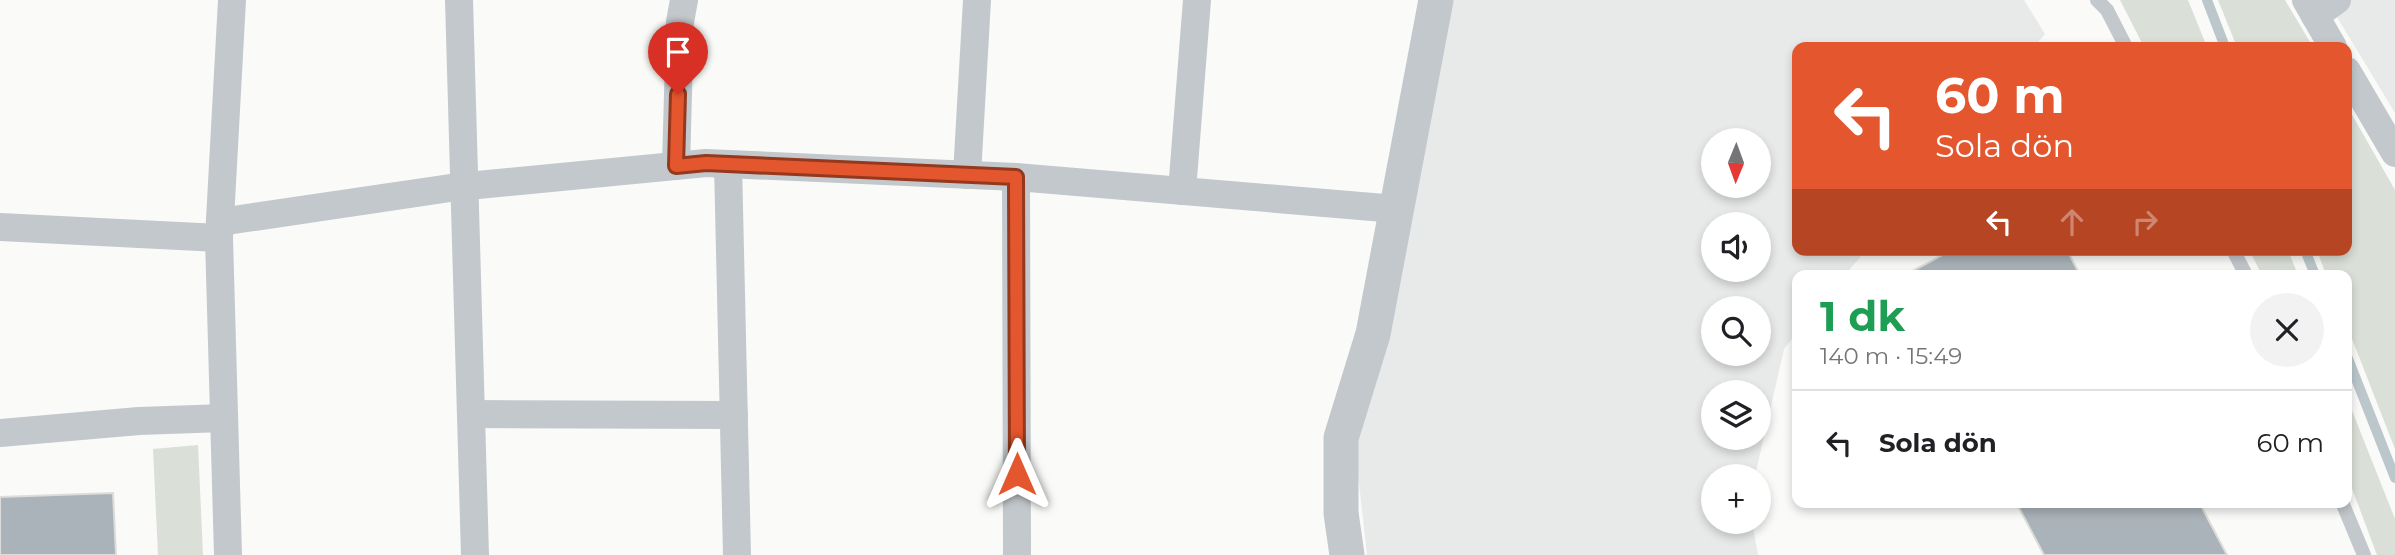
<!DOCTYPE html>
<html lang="tr">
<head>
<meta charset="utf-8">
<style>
	:root { --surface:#fff; --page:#f2f2f2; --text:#202124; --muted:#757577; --line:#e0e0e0 }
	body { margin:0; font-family:Montserrat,sans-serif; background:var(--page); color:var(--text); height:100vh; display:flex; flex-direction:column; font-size:26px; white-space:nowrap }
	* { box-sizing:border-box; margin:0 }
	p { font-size:23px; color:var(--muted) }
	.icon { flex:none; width:38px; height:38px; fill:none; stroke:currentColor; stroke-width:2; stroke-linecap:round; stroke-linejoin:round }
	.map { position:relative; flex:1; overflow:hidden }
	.sheet { position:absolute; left:1792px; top:270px; width:560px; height:238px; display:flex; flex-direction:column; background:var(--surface); border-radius:14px; box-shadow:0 4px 10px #0003 }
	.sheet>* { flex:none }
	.hud { position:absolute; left:1792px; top:42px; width:560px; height:214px; border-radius:14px; box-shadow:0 4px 10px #0003; background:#e4572e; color:#fff; overflow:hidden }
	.needle { width:46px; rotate:181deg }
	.controls { position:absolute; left:1701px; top:128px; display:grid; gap:14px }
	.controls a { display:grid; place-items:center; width:70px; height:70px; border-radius:50%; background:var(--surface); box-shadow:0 4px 10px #0003; font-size:35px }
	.pin { position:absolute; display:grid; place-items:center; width:60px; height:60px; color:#fff; margin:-72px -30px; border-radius:50% 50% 50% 0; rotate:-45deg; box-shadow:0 0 7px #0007 }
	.pin .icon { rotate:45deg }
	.me { position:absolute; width:77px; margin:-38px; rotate:0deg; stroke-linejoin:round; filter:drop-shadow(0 0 5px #0008) }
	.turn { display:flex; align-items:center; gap:24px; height:147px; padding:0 28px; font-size:32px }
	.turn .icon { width:91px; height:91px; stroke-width:2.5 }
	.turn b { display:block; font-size:49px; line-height:60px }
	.lanes { display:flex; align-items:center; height:66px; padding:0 28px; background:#0003; justify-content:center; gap:35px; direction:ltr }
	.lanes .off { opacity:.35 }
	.round { display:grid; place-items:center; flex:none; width:74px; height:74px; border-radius:37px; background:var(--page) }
	.headline { display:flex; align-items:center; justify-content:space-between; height:119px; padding:0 28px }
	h1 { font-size:42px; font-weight:700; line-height:52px; color:#1e9e55 }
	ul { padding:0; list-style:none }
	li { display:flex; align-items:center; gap:21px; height:105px; padding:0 28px; border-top:2px solid var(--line) }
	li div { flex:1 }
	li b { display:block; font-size:26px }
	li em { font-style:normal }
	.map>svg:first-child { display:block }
	.built { fill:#e8e9e9; fill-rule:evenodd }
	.green { fill:#dadfd7 }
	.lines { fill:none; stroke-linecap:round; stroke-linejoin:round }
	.stream { stroke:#bbc7cb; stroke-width:10 }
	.building { fill:#aab3b9; stroke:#dcdcda; stroke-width:2 }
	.service { stroke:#c3c8cc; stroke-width:14 }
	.minor { stroke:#c3c8cc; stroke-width:28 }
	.tertiary { stroke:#c3c8cc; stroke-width:35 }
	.route-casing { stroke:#94391e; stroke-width:18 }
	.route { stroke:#e4572e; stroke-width:12 }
</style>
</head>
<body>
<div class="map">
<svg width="2395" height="555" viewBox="0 0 2395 555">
	<rect width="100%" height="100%" fill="#fafaf8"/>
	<g class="built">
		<path d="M1449 0H2024L2045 34 2034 47H1797V250H1866L1845 275H1797V333L1784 349 1755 476H1713V522H1752L1758 555H1367L1351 412ZM1713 140H1759V186H1713ZM1713 224H1759V270H1713ZM1713 308H1759V354H1713ZM1713 392H1759V438H1713Z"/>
		<path d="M2351 0H2395V113L2334 12Z"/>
	</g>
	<g class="green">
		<path d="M2120 0H2188L2207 47H2144Z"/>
		<path d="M2218 0H2285L2313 47H2237Z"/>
		<path d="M2347 106 2395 190V449L2347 326V275H2326L2317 250H2347Z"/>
		<path d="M2249 250H2288L2298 275H2262Z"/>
		<path d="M2347 398 2395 519V555H2377L2347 475Z"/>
		<path d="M198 445 203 555H158L153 449Z"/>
	</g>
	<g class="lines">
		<g class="stream">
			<path d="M2207 0 2225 47"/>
			<path d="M2305 250 2315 275"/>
			<path d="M2347 356 2395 478"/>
		</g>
	</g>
	<g class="building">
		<path d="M1952 250H2067L2080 275H1905Z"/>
		<path d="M113 493 116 555H0V497Z"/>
		<path d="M2016 502H2199L2227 555H2044Z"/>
	</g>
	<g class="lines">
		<g class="service">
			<path d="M2097 0 2107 10 2126 47"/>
			<path d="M2233 250 2246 275"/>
			<path d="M2342 502 2364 555"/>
		</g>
		<g class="minor">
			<path d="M459 0 475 555"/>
			<path d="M2306 0 2333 47"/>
			<path d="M2315 16 2337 0"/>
			<path d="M2347 71 2395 153"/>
			<path d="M728 164 737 555"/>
			<path d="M676 166 680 22 684 0"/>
			<path d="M967 175 977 0"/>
			<path d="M1182 191 1197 0"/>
			<path d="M220 222 457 187 706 163 1016 177"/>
			<path d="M0 227 219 238"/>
			<path d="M471 414 734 415"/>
			<path d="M0 433 139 421 224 418"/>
			<path d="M228 555 219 238 232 0"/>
			<path d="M1017 555 1016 177 1396 209"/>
		</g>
		<path class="tertiary" d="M1347 555 1341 513V438L1373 334 1436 0"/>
	</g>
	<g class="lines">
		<defs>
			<path id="route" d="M678 94 676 166 706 163 1016 177 1017 474"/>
		</defs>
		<use href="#route" class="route-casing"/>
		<use href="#route" class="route"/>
	</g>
</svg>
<div class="controls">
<a><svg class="needle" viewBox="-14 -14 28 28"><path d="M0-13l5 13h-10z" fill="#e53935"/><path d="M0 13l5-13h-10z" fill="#757577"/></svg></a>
<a><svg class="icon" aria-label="sound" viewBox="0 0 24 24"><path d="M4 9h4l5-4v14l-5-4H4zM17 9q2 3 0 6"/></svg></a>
<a><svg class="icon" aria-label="search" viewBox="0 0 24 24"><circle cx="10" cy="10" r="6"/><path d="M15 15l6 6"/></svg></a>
<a><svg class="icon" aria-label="layers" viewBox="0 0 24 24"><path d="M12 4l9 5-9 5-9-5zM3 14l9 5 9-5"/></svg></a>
<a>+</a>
</div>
<div class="pin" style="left:678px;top:94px;background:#d93025"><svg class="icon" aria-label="arrive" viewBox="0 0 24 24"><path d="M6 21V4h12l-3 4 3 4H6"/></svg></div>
<svg class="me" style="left:1017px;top:474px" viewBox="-20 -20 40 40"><path d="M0-17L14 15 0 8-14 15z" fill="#e4572e" stroke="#fff" stroke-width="4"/></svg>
<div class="hud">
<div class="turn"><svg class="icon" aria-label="left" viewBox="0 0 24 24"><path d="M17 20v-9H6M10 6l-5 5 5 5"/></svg><div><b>60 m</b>Sola dön</div></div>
<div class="lanes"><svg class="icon" aria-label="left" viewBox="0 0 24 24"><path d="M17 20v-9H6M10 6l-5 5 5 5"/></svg><svg class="icon off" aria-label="ahead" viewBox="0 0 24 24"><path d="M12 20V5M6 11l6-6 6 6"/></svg><svg class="icon off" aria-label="right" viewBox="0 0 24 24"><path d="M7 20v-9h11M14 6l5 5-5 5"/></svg></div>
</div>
<section class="sheet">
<div class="headline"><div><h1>1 dk</h1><p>140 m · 15:49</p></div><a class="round"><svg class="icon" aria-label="close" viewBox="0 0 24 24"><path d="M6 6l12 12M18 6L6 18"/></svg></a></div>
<ul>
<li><svg class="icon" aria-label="left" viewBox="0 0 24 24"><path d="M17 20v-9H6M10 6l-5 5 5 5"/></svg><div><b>Sola dön</b></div><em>60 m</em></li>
</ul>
</section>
</div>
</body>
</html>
